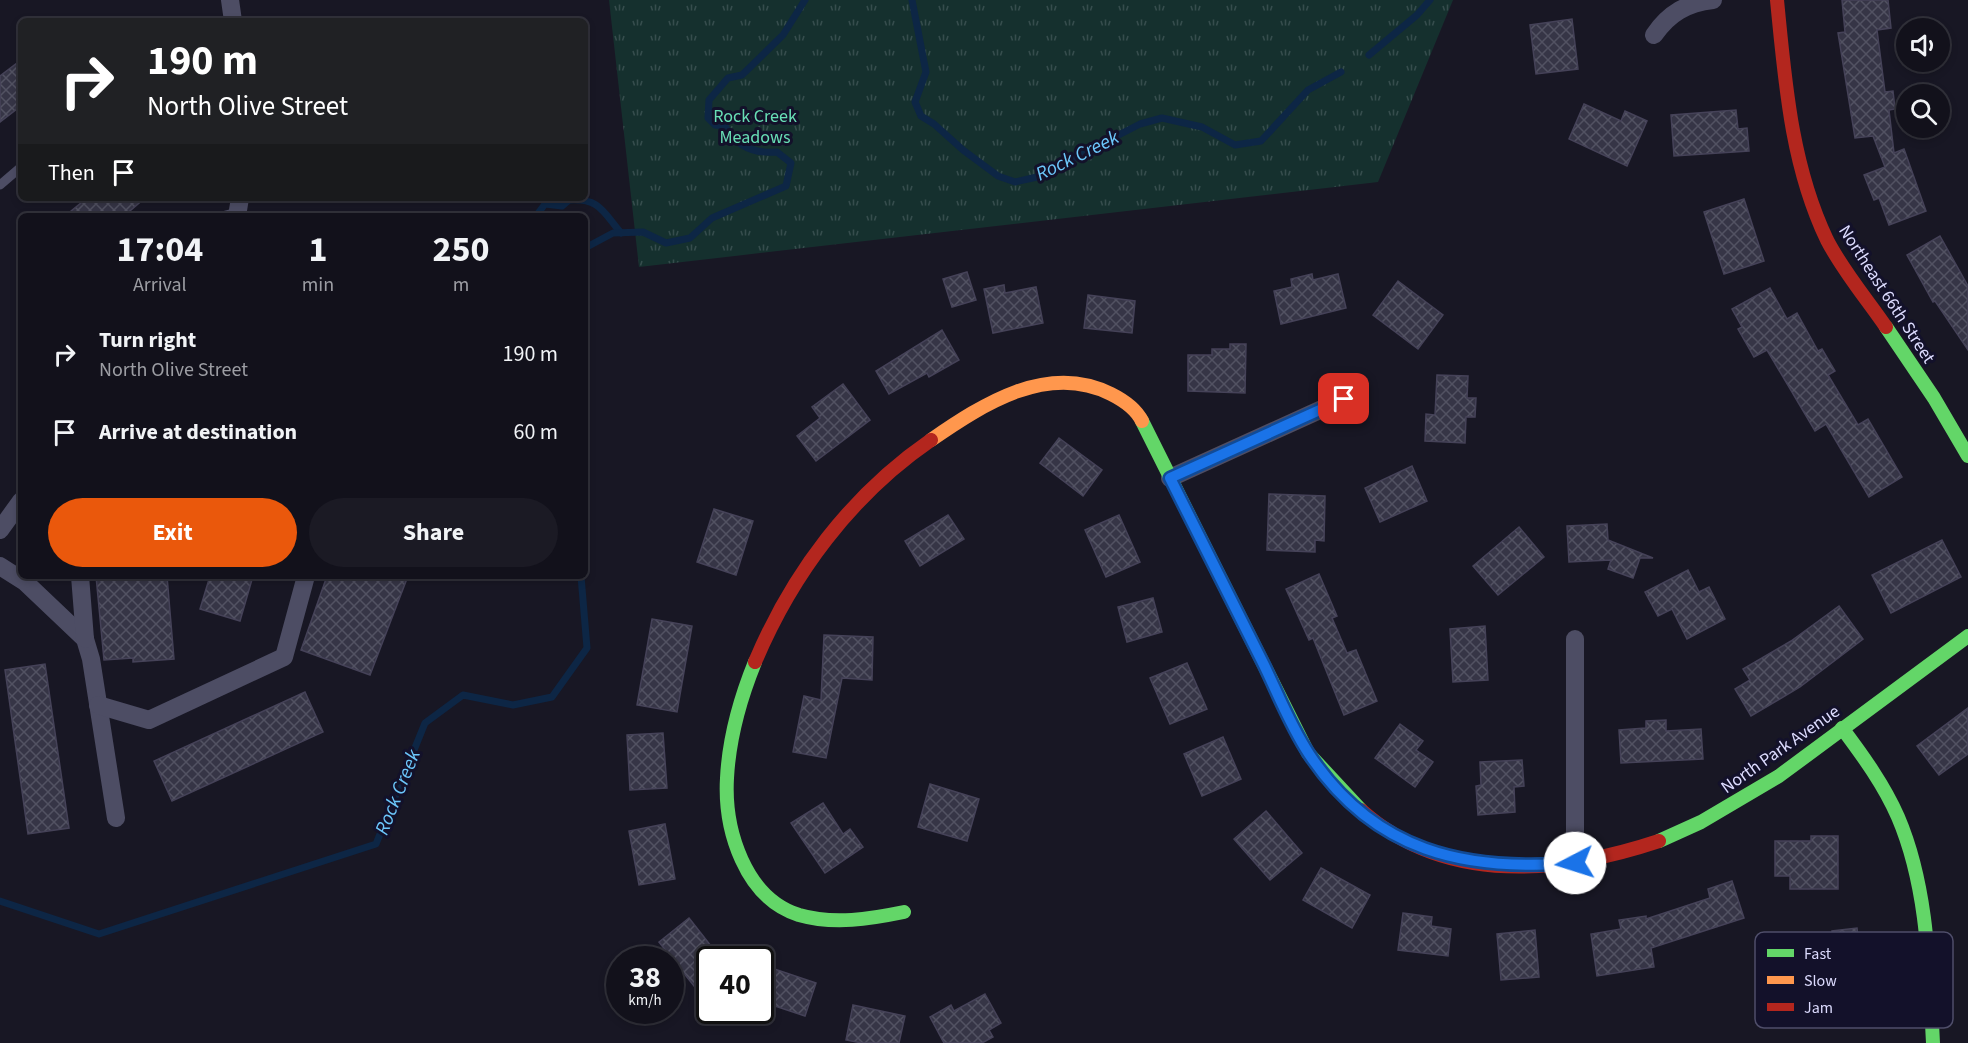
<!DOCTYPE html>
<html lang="en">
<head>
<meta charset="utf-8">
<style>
	:root { --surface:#12111b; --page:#1b1a24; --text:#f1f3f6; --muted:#9c9da3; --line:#31313a; --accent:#ea580c }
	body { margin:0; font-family:"Source Sans 3",sans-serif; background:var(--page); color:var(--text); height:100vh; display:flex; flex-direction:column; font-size:22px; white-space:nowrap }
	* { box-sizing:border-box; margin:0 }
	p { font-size:20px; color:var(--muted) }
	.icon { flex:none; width:33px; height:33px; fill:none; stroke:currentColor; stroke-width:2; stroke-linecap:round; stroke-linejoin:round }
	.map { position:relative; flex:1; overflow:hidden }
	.panel { position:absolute; left:18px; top:213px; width:570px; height:366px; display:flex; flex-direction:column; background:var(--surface); border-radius:9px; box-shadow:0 3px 9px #0003,0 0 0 2px var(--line) }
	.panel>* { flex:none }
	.guide { position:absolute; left:18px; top:18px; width:570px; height:183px; border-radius:9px; box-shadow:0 3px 9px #0003,0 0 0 2px var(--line); background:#202124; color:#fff; overflow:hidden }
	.tools { position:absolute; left:1896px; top:18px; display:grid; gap:12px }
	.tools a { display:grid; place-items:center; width:54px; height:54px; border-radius:50%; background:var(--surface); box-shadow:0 3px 9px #0003,0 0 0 2px var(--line); font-size:30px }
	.speed { position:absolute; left:606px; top:946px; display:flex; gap:12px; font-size:30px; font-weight:700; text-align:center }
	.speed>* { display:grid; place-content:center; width:78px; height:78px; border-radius:50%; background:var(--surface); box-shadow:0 3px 9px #0003,0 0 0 2px var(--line); line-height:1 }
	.speed small { font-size:15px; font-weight:400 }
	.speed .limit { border:3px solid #111; border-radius:9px; background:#fff; color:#111 }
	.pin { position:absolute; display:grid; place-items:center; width:51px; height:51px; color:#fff; margin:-26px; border-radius:12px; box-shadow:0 3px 9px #0006 }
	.me { position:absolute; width:66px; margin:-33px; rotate:265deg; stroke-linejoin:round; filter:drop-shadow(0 0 4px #0008) }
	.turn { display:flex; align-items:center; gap:21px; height:126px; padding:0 30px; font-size:27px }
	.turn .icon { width:78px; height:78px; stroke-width:2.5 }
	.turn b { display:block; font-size:42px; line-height:51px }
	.then { display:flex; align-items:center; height:57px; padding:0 30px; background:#0003; gap:12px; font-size:22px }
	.eta { display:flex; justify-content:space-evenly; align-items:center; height:102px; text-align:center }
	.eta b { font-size:36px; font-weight:700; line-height:42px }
	.primary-button { display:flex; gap:12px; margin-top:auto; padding:12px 30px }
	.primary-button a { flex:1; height:69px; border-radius:36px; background:var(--accent); color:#fff; font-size:24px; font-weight:700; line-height:69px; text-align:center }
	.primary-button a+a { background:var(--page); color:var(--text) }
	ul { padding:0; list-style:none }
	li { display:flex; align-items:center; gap:18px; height:78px; padding:0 30px }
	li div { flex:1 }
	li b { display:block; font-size:22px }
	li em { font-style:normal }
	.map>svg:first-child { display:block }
	.park { fill:url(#park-tufts) }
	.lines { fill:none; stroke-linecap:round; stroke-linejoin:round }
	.stream { stroke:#0d2645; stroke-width:7 }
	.building { fill:url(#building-cross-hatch); stroke:#454258; stroke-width:1.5 }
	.lane { stroke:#4d4d64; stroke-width:9 }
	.street { stroke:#4d4d64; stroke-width:18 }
	.fast { stroke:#63d668; stroke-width:14 }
	.slow { stroke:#ff974d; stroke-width:14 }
	.jam { stroke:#b3261e; stroke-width:14 }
	.route-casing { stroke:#114b97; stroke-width:15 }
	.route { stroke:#1a73e8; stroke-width:10 }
	.labels { text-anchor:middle; stroke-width:6; stroke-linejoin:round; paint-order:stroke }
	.park-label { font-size:18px; fill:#68deb5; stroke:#13112a }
	.street-label { font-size:18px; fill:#dcdbfe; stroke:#13112a }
	.water-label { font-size:20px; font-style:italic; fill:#6cc7fb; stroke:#13112a }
	.key { fill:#13112a; stroke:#4f4e6a; stroke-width:1.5 }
	.key-label { font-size:16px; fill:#dcdbfe }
</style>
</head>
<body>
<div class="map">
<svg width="1968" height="1043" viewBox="0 0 1968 1043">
	<defs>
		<pattern id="park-tufts" width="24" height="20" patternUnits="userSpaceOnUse" patternTransform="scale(1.5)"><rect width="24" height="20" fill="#15302e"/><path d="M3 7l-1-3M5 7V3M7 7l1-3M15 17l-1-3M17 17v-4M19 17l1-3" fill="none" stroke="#364d4d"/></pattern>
		<pattern id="building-cross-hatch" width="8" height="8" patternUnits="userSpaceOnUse" patternTransform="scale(1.5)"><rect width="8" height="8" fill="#363546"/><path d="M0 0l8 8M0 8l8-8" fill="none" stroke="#525262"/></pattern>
	</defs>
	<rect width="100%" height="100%" fill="#181724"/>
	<path class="park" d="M609 0H1453L1378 182 639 267Z"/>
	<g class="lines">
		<g class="stream">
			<path d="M912 0 926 72 915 102 921 116 934 124 963 150 998 176 1015 182 1037 177 1140 124 1162 118 1202 127 1235 145 1261 141 1308 90 1341 72"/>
			<path d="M1369 55 1417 15 1430 0"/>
			<path d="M536 216 545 204 562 206 569 200C600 198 603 212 621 233"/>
			<path d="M585 248 613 233 643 232 666 243 690 238 712 218 786 186 791 163 777 152C754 154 736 146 725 126L715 125 708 118 709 100 728 78 742 75 783 35 805 0"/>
			<path d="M0 901 99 934 376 844 425 723 463 695 513 705 552 697 587 648 581 576"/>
		</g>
	</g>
	<g class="building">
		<path d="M1842 0H1888L1891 28 1877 30 1885 92 1893 91 1895 109 1889 110 1894 153 1904 149 1926 211 1889 225 1879 198 1874 200 1864 175 1885 167 1873 136 1855 138 1838 33 1845 32Z"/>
		<path d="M1572 19 1578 69 1536 74 1530 25Z"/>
		<path d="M21 60V106L0 122V76Z"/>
		<path d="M1584 104 1621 121 1625 111 1647 121 1627 166 1569 139Z"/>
		<path d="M1736 110 1738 129 1747 128 1749 151 1674 156 1671 115Z"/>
		<path d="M87 198H145L124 216H65Z"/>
		<path d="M1744 199 1764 261 1724 274 1704 212Z"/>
		<path d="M1940 236 1968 286V350L1935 301 1933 302 1907 255Z"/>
		<path d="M967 272 976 300 952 307 943 279Z"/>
		<path d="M1312 274 1313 280 1338 274 1346 308 1281 324 1274 291 1292 287 1291 279Z"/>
		<path d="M1398 281 1443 315 1418 349 1373 315Z"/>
		<path d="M1004 285 1005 293 1036 287 1043 323 993 333 984 289Z"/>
		<path d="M1770 288 1787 319 1797 313 1818 351 1822 349 1835 371 1828 375 1858 425 1868 419 1902 477 1869 497 1826 424 1815 431 1767 350 1754 357 1738 329 1742 327 1732 309Z"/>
		<path d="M1088 295 1135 301 1132 333 1084 328Z"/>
		<path d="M942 330 959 360 929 377 927 373 889 394 876 371Z"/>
		<path d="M1230 344H1246L1245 393 1188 391V355H1212V349H1230Z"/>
		<path d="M1437 375 1468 376 1467 398H1476L1475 417H1466L1465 443 1425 441 1426 414 1435 415Z"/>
		<path d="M843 384 870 420 816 461 797 436 820 418 812 407Z"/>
		<path d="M1059 438 1102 470 1083 496 1040 463Z"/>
		<path d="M1412 466 1427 501 1380 522 1365 488Z"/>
		<path d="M1269 494 1325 496 1324 541 1315 540V552L1267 550Z"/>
		<path d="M714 509 753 521 736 575 697 562Z"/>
		<path d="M948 515 964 539 920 566 905 541Z"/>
		<path d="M1119 515 1140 562 1106 577 1085 530Z"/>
		<path d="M1607 524 1608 540 1653 558H1640L1633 578 1608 569 1611 560 1569 562 1567 526Z"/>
		<path d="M1519 527 1544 557 1498 595 1473 566Z"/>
		<path d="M1942 540 1961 577 1891 613 1872 575Z"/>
		<path d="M1688 570 1699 592 1709 587 1725 619 1687 639 1672 609 1658 616 1645 592Z"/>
		<path d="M1319 574 1337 616 1332 618 1347 653 1356 650 1377 701 1344 715 1313 638 1309 640 1286 589Z"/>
		<path d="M96 576H167L174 659 133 662V658L104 660Z"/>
		<path d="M210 576H253L240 621 200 609Z"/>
		<path d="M327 576H408L370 675 301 650Z"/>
		<path d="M1153 598 1162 632 1127 642 1118 607Z"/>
		<path d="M1839 606 1863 639 1800 687 1751 716 1735 689 1750 680 1743 669 1791 641Z"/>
		<path d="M652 619 692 626 677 712 637 705Z"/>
		<path d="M1485 626 1488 680 1453 682 1450 629Z"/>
		<path d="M824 635 873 637 872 680 842 678 826 758 793 752 804 696 821 700Z"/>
		<path d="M1187 663 1207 709 1170 724 1150 678Z"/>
		<path d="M45 664 69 828 28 834 5 670Z"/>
		<path d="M305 692 323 732 172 801 154 761Z"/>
		<path d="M1968 708V754L1939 775 1917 746Z"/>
		<path d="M1666 720V731L1701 729 1703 759 1621 763 1619 730 1646 728V721Z"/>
		<path d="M1400 724 1423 741 1416 750 1433 762 1415 787 1375 758Z"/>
		<path d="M663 733 667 788 630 790 627 735Z"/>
		<path d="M1223 737 1241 779 1202 796 1184 754Z"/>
		<path d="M1522 760 1524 786 1514 787 1515 812 1478 815 1476 786 1481 785 1480 762Z"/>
		<path d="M930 784 979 799 967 841 918 827Z"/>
		<path d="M823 803 843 834 850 829 863 847 825 873 791 823Z"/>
		<path d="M1266 811 1302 853 1270 880 1234 839Z"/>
		<path d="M665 824 675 879 639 885 629 831Z"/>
		<path d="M1811 836H1838V889H1790V876H1775V841H1811Z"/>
		<path d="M1321 868 1370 895 1352 928 1303 900Z"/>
		<path d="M1732 881 1744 918 1651 948 1654 967 1597 976 1591 934 1621 929 1619 920 1646 916V919L1710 898 1708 889Z"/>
		<path d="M1403 913 1432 917 1431 926 1451 929 1448 956 1398 950Z"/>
		<path d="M689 918 722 960H710V982L698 991 659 942Z"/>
		<path d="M1857 928 1864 989 1829 993 1823 944 1833 943 1832 931Z"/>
		<path d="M1535 930 1539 977 1501 980 1497 934Z"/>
		<path d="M760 964 816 983 805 1016 760 1001Z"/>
		<path d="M985 994 1001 1023 989 1030 993 1037 982 1043H944L930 1017 951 1005 954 1011Z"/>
		<path d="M853 1005 905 1016 899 1043H862L846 1040Z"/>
	</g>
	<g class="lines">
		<g class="lane">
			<path d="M0 185 21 167"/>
			<path d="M222 216 237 212"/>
		</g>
		<g class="street">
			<path d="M230 0 233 21"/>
			<path d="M1654 35C1669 13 1687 3 1713 0"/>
			<path d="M237 216 240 198"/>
			<path d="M1170 478 1344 399"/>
			<path d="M0 530 21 501"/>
			<path d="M0 566 25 582 85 639 91 659 116 818"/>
			<path d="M80 576 85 639"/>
			<path d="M98 705 149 720 284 657 306 576"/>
			<path d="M1575 863V639"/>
		</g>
		<g class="fast">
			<path d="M1886 327 1934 398 1968 456"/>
			<path d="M1142 421 1308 753 1361 810"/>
			<path d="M755 662C740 699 729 739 727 778 724 830 745 898 799 915 834 925 870 919 904 912"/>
			<path d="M1842 728C1863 756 1884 785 1898 817 1928 887 1929 968 1933 1043"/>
			<path d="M1659 841 1701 822 1779 776 1968 636"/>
		</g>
		<path class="slow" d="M931 440C983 404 1048 362 1111 394 1123 400 1136 409 1142 421"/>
		<g class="jam">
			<path d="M1777 0C1785 81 1791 165 1827 240 1843 271 1866 298 1886 327"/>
			<path d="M755 662C792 574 851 495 931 440"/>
			<path d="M1361 810C1445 885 1559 874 1659 841"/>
		</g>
	</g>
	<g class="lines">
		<defs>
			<path id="route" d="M1344 399 1170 478C1201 540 1232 602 1264 665 1278 694 1291 727 1309 754 1374 852 1465 872 1575 863"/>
		</defs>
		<use href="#route" class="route-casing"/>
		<use href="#route" class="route"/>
	</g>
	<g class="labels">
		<g class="park-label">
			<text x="755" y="122">Rock Creek<tspan x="755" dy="21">Meadows</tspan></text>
		</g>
		<g class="street-label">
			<text transform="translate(1887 294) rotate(57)" y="6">Northeast 66th Street</text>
			<text transform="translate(1780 749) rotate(-35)" y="6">North Park Avenue</text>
		</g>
		<g class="water-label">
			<text transform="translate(1077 155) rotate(-26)" y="7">Rock Creek</text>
			<text transform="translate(397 792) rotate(-68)" y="7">Rock Creek</text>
		</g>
	</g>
	<rect x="1755" y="932" width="198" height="96" rx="9" class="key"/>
	<rect x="1767" y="949" width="27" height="8" fill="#63d668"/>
	<rect x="1767" y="976" width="27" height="8" fill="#ff974d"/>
	<rect x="1767" y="1003" width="27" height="8" fill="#b3261e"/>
	<g class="key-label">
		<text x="1804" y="959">Fast</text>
		<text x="1804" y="986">Slow</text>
		<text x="1804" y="1013">Jam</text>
	</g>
</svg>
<div class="tools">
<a><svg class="icon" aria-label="sound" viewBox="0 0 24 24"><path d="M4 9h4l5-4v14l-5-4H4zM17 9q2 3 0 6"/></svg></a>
<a><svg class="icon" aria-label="search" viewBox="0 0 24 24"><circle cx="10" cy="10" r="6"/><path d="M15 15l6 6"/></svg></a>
</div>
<div class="speed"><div>38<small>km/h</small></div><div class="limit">40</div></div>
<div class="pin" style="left:1344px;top:399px;background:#d93025"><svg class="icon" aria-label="arrive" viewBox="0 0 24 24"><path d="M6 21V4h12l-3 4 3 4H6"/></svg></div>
<svg class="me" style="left:1575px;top:863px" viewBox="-20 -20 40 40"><circle r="19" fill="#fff"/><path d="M0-13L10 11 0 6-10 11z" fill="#1a73e8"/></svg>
<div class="guide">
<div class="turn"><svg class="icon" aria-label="right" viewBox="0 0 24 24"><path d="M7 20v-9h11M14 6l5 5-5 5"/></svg><div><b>190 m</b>North Olive Street</div></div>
<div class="then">Then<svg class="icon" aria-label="arrive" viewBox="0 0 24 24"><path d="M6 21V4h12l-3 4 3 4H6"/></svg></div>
</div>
<section class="panel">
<div class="eta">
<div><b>17:04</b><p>Arrival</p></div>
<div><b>1</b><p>min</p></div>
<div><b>250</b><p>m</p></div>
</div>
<ul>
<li><svg class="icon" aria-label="right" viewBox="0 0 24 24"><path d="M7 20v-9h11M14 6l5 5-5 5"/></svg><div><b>Turn right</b><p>North Olive Street</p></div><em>190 m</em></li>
<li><svg class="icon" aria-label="arrive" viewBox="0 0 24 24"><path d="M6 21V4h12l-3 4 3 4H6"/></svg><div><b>Arrive at destination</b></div><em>60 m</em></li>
</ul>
<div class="primary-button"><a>Exit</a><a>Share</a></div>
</section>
</div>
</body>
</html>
